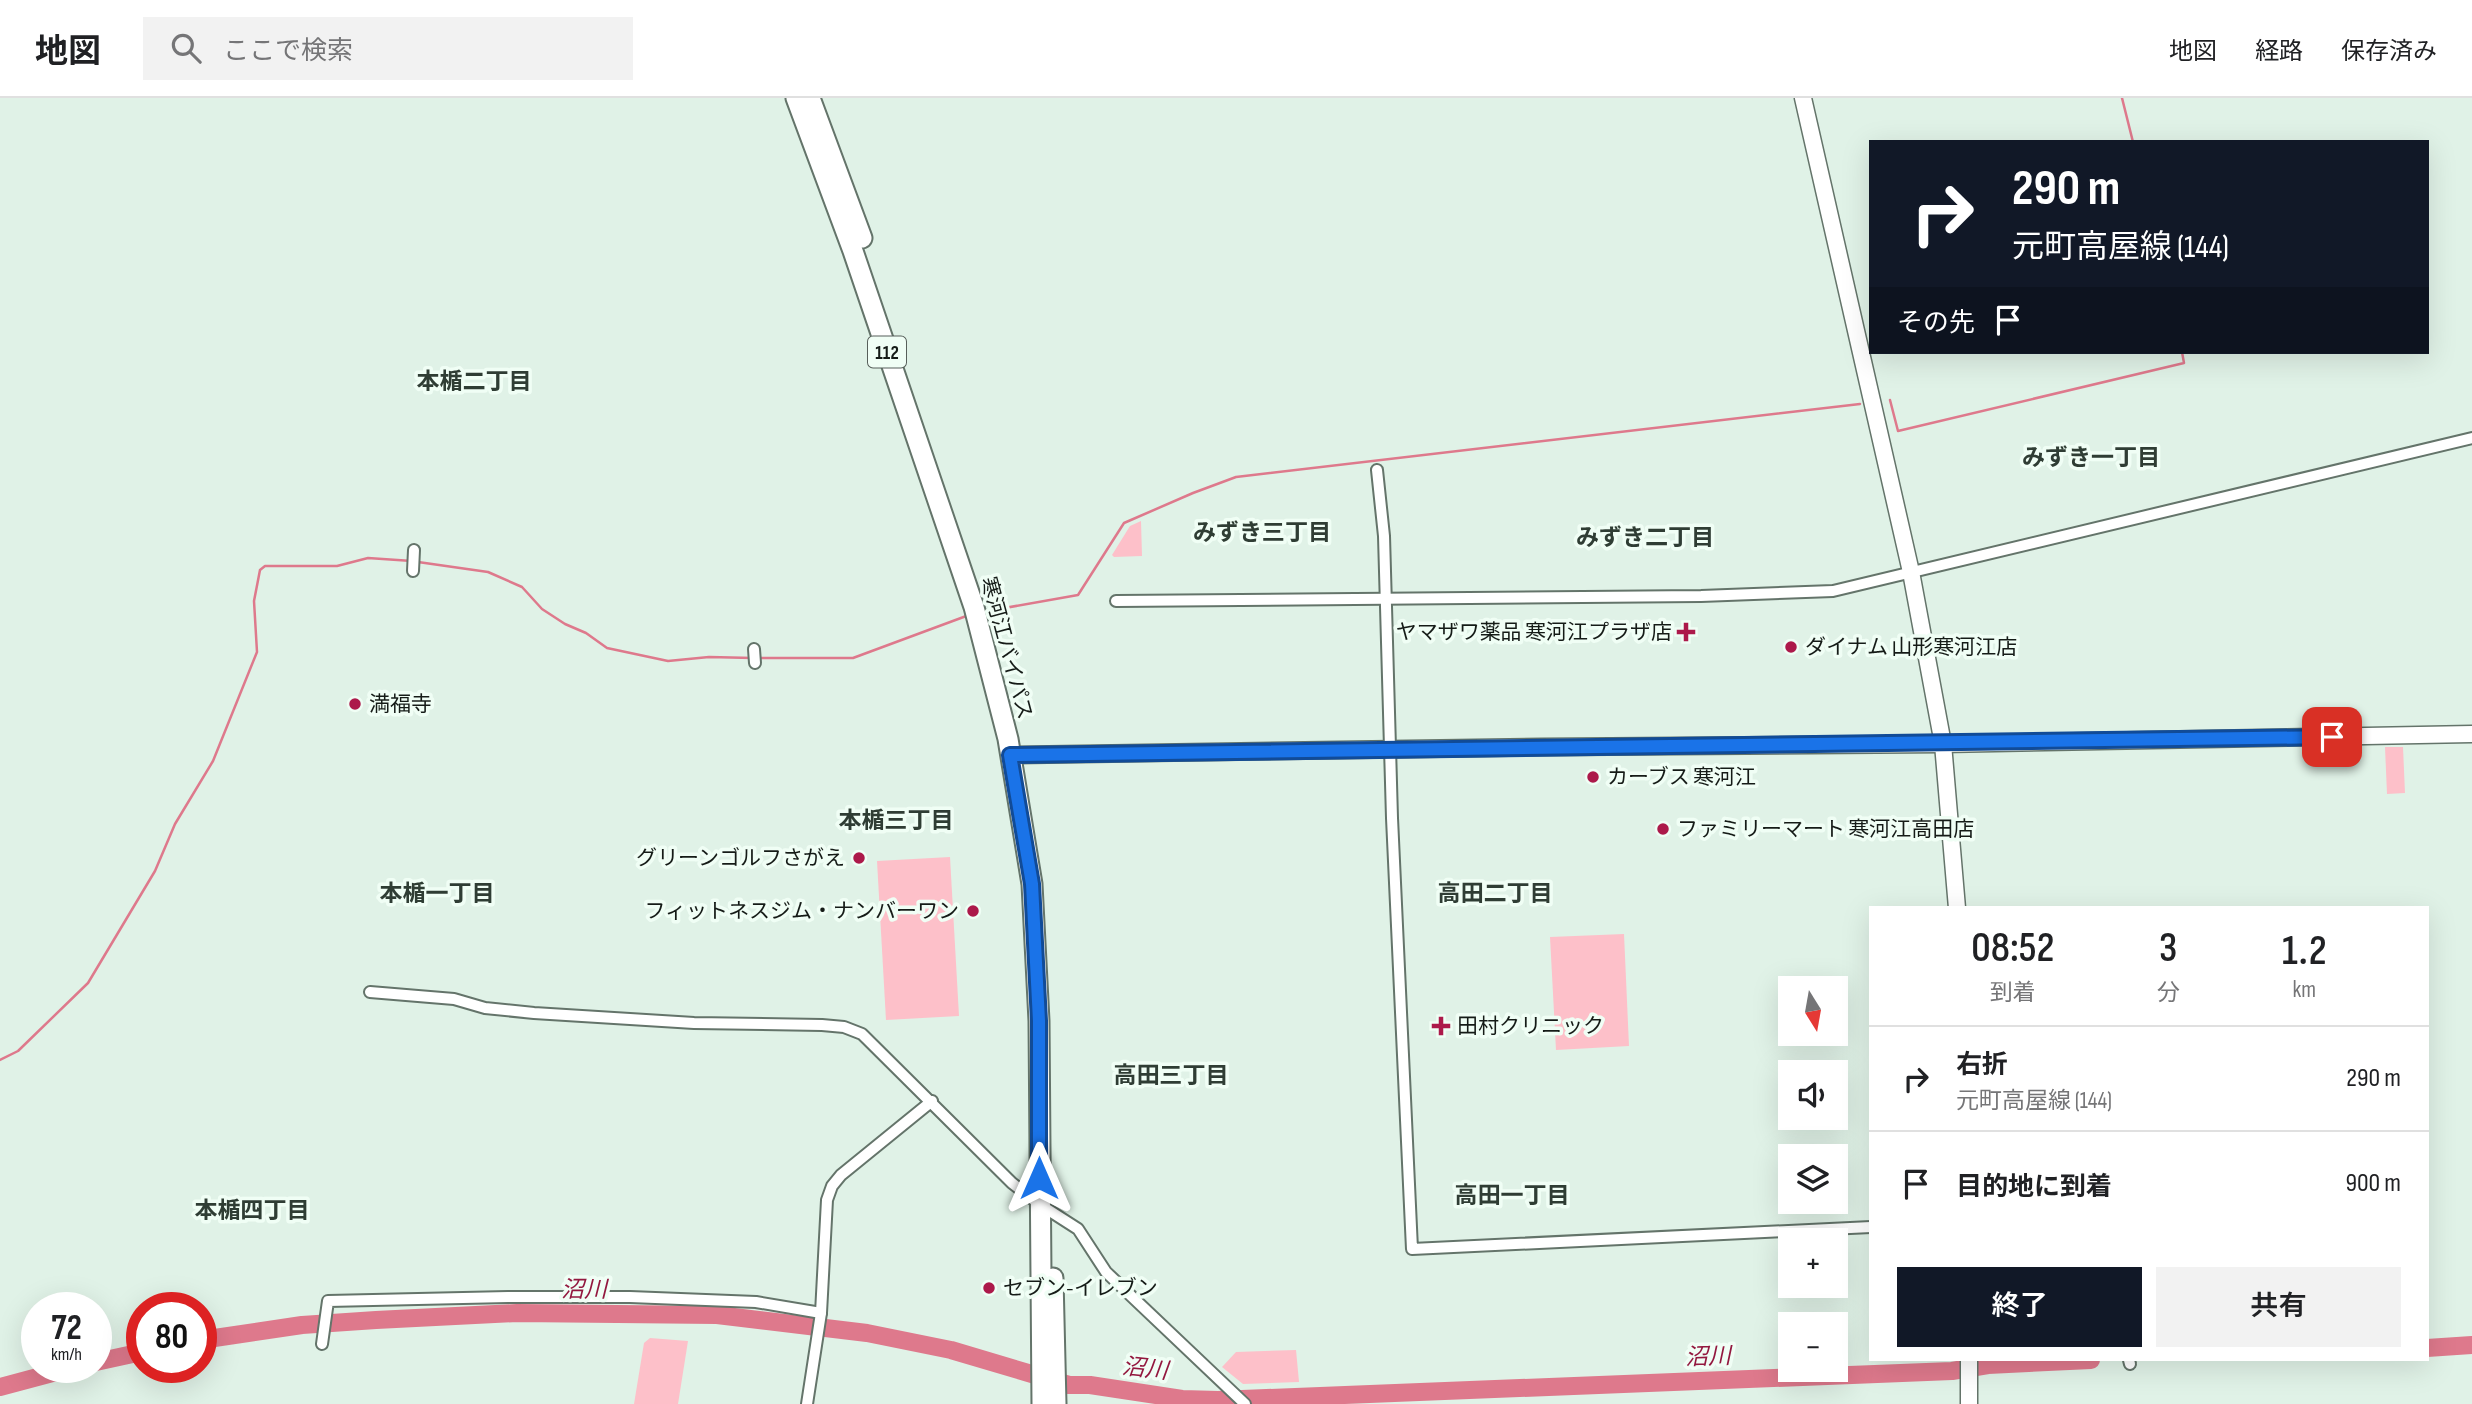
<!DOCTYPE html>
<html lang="ja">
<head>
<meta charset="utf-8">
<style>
	:root { --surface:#fff; --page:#f2f2f2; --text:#202124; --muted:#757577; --line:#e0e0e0; --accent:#111827 }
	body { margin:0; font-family:"Sofia Sans Condensed","Noto Sans JP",sans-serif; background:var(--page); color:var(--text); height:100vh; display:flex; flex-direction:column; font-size:26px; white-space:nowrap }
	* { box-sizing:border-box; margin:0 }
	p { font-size:23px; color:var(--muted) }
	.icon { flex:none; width:38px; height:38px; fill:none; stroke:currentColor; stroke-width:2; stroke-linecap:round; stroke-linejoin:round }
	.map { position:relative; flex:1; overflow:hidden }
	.details { position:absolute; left:1869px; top:808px; width:560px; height:455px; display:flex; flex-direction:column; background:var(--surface); border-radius:0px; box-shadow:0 7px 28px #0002 }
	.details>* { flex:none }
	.top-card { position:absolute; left:1869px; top:42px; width:560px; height:214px; border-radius:0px; box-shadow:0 7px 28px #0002; background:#111827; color:#fff; overflow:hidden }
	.needle { width:46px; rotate:169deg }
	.buttons { position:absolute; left:1778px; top:878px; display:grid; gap:14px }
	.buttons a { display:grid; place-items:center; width:70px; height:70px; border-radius:0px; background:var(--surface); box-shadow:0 7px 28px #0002; font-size:35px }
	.speed { position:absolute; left:21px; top:1194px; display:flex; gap:14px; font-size:35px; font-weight:700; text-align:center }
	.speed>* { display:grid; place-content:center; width:91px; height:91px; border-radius:50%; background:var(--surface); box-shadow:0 7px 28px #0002; line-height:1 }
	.speed small { font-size:18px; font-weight:400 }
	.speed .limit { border:10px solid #d22; background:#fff; color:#111 }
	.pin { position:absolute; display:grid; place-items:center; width:60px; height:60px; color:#fff; margin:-30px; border-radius:14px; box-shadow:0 4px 10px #0006 }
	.me { position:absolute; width:77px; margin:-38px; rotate:0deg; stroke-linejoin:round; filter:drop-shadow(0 0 5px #0008) }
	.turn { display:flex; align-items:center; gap:24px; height:147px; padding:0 28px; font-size:32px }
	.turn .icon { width:91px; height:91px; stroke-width:2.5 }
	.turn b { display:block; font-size:49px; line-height:60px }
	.then { display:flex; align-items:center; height:66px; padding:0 28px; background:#0003; gap:14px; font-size:26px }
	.eta { display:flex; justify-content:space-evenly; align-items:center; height:119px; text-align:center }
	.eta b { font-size:42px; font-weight:600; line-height:49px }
	.cta { display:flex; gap:14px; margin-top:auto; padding:14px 28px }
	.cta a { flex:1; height:80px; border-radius:0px; background:var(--accent); color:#fff; font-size:28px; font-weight:600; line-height:80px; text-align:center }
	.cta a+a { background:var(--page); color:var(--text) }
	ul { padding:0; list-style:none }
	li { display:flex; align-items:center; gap:21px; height:105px; padding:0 28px; border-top:2px solid var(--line) }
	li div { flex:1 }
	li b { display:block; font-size:26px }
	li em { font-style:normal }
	header { display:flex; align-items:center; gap:42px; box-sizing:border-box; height:98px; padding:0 35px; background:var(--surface); border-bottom:2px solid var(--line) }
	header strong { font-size:33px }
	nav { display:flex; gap:38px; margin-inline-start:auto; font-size:24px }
	.search { width:490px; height:63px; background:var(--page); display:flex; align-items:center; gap:18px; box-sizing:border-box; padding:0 24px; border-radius:0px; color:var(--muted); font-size:26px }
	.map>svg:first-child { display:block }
	.green { fill:#fdc0c9 }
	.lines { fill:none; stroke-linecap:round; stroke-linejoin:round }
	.stream { stroke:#de798c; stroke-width:2.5 }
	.river { stroke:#de798c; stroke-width:18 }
	.street-casing { stroke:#64746a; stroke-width:14 }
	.secondary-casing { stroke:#64746a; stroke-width:19 }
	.highway-casing { stroke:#64746a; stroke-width:23 }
	.street { stroke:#fff; stroke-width:10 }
	.secondary { stroke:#fff; stroke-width:16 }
	.highway { stroke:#fff; stroke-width:19 }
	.route-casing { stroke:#114b97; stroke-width:18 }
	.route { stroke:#1a73e8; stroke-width:12 }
	.poi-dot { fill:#ac194a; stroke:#f0fef5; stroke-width:2.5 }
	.labels { text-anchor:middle; stroke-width:7; stroke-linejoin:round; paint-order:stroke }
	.shield { fill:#f0fef5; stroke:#575f5a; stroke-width:2 }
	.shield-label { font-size:19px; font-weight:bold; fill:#151b17 }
	.poi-label { font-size:21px; fill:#151b17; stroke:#f0fef5; text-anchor:start }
	.street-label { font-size:21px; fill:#151b17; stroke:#f0fef5 }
	.neighbourhood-label { font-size:23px; font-weight:bold; fill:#2f3d34; stroke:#f0fef5 }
	.water-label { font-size:23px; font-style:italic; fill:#93183f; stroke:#f0fef5 }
</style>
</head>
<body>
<header>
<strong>地図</strong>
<div class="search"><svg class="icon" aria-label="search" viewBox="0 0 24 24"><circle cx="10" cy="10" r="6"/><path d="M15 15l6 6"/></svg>ここで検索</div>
<nav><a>地図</a><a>経路</a><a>保存済み</a></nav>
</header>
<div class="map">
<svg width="2472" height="1306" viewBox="0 0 2472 1306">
	<rect width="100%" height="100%" fill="#e0f2e7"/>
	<g class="green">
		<path d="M1141 423 1142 458 1114 459 1112 457 1130 428Z"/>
		<path d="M2385 649H2403L2405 695 2387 696Z"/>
		<path d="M950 759 959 918 886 922 877 763Z"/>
		<path d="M1624 836 1629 948 1556 952 1550 839Z"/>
		<path d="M650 1240 688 1243 678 1306H634L644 1245Z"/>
		<path d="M1296 1252 1299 1284 1243 1286 1222 1269 1236 1254Z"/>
	</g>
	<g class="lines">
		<g class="stream">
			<path d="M2122 0 2133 44"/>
			<path d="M1890 302 1898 333 2184 265 2182 254"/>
			<path d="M418 464 488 474 522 489 542 511 565 526 586 535 607 550 668 563 709 559 753 560"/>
			<path d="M982 514 1078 497 1124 425 1193 395 1236 379 1860 306"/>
			<path d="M759 560H853L969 517"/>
			<path d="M0 962 18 953 88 885 155 773 175 726 213 663 257 554 254 503 260 472 265 468H337L368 460 412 463"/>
		</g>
		<g class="river">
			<path d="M201 1242 302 1227 376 1222 517 1215 717 1217 867 1235 951 1252 1069 1287H1090L1182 1301 1218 1302 1952 1273 1988 1267 2091 1262"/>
			<path d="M2427 1250 2472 1247"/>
			<path d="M96 1264 142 1254"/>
			<path d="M0 1289 75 1269"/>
		</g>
		<defs>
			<g id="street">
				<path d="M1377 372 1384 438 1392 720 1412 1151 1871 1129"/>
				<path d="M413 473 414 452"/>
				<path d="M1116 503 1701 498 1833 493 2472 340"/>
				<path d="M754 551 755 565"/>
				<path d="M370 894 454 901 485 910 534 915 694 925 822 927 844 929 862 936 1012 1085 1039 1106 1078 1131 1106 1174 1245 1306"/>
				<path d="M322 1246 328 1203 508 1199H630L756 1204 821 1215"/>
				<path d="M2129 1262 2130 1266"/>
				<path d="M807 1306 821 1215 827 1102 832 1088 841 1077 932 1003"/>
			</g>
			<g id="secondary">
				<path d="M1803 0 1911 474 1943 646 1957 810"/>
				<path d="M1010 657 1542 649 1943 646 2472 636"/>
				<path d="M1969 1262V1306"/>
			</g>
			<g id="highway">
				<path d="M796 0 853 153 974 509 1008 641 1032 786 1039 923 1042 1306"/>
				<path d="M810 0 862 140"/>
				<path d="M1053 1180 1056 1306"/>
			</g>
		</defs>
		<use href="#street" class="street-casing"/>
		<use href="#secondary" class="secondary-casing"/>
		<use href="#highway" class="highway-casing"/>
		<use href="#street" class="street"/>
		<use href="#secondary" class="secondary"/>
		<use href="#highway" class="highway"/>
	</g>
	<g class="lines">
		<defs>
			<path id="route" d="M1039 1080V923L1032 786 1010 657 2332 639"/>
		</defs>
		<use href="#route" class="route-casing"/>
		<use href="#route" class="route"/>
	</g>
	<g class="poi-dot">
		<path d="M1682.5 523.5h7v7h7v7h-7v7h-7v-7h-7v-7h7z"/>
		<circle cx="1791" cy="549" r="7"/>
		<circle cx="355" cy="606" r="7"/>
		<circle cx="1593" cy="679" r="7"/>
		<circle cx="1663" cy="731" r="7"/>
		<circle cx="859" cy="760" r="7"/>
		<circle cx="973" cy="813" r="7"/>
		<path d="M1437.5 917.5h7v7h7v7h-7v7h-7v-7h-7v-7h7z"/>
		<circle cx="989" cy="1190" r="7"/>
	</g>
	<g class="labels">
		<rect class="shield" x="868" y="238.5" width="38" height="31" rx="5"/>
		<g class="shield-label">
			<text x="887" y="261">112</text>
		</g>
		<g class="poi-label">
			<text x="1672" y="541" text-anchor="end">ヤマザワ薬品 寒河江プラザ店</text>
			<text x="1805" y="556">ダイナム 山形寒河江店</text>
			<text x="369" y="613">満福寺</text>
			<text x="1607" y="686">カーブス 寒河江</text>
			<text x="1677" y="738">ファミリーマート 寒河江高田店</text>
			<text x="845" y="767" text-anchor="end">グリーンゴルフさがえ</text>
			<text x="959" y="820" text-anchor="end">フィットネスジム・ナンバーワン</text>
			<text x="1457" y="935">田村クリニック</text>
			<text x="1003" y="1197">セブン-イレブン</text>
		</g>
		<g class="street-label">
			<text transform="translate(1007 550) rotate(75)" y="7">寒河江バイパス</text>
		</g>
		<g class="neighbourhood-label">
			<text x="474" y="291">本楯二丁目</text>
			<text x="2091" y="367">みずき一丁目</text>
			<text x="1262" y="442">みずき三丁目</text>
			<text x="1645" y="447">みずき二丁目</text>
			<text x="896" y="730">本楯三丁目</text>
			<text x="437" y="803">本楯一丁目</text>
			<text x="1495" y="803">高田二丁目</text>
			<text x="1171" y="985">高田三丁目</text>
			<text x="1512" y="1105">高田一丁目</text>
			<text x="252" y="1120">本楯四丁目</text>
		</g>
		<g class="water-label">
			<text x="584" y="1199">沼川</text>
			<text transform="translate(1708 1258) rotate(-2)" y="8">沼川</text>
			<text transform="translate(1145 1270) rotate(6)" y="8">沼川</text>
		</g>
	</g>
</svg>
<div class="buttons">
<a><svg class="needle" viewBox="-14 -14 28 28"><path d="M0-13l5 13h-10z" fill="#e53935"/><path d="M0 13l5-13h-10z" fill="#757577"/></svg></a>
<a><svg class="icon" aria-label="sound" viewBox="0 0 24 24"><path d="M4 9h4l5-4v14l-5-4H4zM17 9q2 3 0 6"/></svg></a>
<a><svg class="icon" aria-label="layers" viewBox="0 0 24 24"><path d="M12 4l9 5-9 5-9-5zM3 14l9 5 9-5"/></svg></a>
<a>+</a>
<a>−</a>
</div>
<div class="speed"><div>72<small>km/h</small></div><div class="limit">80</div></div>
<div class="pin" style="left:2332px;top:639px;background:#d93025"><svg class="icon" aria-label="arrive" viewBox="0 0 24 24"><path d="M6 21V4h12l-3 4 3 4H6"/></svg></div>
<svg class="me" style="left:1039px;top:1080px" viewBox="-20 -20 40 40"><path d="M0-17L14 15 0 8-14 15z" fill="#1a73e8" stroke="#fff" stroke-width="4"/></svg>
<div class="top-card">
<div class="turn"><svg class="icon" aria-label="right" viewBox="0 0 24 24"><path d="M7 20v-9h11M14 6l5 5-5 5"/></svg><div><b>290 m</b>元町高屋線 (144)</div></div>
<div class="then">その先<svg class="icon" aria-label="arrive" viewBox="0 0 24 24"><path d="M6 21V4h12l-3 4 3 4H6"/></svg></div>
</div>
<section class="details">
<div class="eta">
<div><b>08:52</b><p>到着</p></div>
<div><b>3</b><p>分</p></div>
<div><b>1.2</b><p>km</p></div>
</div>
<ul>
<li><svg class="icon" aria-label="right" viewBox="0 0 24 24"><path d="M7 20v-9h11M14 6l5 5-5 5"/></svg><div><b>右折</b><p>元町高屋線 (144)</p></div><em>290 m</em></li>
<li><svg class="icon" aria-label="arrive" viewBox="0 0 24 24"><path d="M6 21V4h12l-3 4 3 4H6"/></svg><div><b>目的地に到着</b></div><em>900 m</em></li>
</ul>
<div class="cta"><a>終了</a><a>共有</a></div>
</section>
</div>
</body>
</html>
